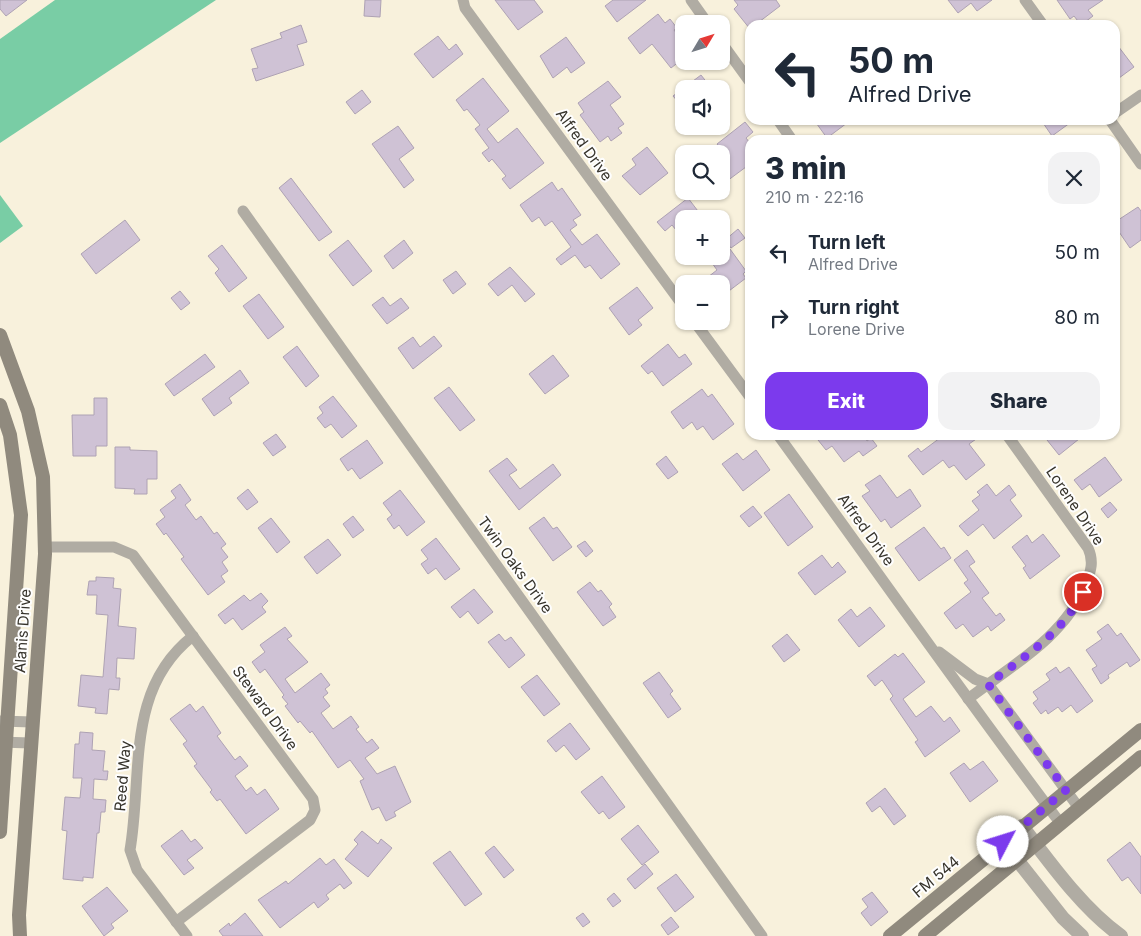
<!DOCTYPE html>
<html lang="en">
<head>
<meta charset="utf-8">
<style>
	:root { --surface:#fff; --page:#f2f2f3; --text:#1f2937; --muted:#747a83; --accent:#7c3aed }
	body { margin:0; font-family:Inter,sans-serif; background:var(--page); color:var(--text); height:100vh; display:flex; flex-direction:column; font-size:19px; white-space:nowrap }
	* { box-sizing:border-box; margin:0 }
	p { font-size:16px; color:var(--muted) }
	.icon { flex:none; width:28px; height:28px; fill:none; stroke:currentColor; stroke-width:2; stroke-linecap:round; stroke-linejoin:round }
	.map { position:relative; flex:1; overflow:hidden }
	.drawer { position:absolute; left:745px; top:135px; width:375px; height:305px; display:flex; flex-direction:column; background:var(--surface); border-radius:15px; box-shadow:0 1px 4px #0004 }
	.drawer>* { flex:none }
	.banner { position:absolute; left:745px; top:20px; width:375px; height:105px; border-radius:15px; box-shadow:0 1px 4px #0004; background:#fff; color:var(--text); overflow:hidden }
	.needle { width:32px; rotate:52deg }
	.controls { position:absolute; left:675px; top:15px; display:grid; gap:10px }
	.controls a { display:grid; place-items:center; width:55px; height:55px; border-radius:10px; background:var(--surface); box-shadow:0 1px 4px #0004; font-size:25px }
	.pin { position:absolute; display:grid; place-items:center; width:42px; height:42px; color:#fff; margin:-21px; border:2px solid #fff; border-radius:50%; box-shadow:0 1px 5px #0007 }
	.me { position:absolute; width:55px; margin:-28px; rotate:50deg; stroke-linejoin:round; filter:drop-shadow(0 0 4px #0008) }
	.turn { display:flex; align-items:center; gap:18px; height:105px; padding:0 20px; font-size:22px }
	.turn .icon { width:65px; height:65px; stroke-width:2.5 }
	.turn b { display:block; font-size:35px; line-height:42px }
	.round { display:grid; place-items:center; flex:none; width:52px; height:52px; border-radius:15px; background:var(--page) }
	.overview { display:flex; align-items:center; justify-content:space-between; height:85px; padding:0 20px }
	h1 { font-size:30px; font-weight:800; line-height:38px }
	.primary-button { display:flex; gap:10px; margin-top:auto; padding:10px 20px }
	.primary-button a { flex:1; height:58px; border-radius:15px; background:var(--accent); color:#fff; font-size:20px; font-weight:800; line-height:58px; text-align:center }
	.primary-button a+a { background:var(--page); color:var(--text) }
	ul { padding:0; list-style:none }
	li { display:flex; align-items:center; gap:15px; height:65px; padding:0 20px }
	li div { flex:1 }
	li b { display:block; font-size:19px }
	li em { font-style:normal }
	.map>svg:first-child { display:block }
	.forest { fill:#79cda5 }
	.building { fill:#cfc2d5; stroke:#aea2b4 }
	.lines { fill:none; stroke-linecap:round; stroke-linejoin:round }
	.minor { stroke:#b0aca3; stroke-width:11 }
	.tertiary { stroke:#b0aca3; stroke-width:14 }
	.secondary { stroke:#908a7e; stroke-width:14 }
	.route { stroke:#7c3aed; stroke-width:9; stroke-dasharray:0 16.2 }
	.labels { text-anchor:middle; stroke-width:4; stroke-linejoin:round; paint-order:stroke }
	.street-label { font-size:15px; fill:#36332b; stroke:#fefefe }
</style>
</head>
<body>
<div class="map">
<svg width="1141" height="936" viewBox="0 0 1141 936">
	<rect width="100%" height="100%" fill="#f8f1dc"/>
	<g class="forest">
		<path d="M55 0H216L0 143V39Z"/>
		<path d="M0 195 23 226 0 243Z"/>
	</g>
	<g class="building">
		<path d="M0 0H27L6 16 0 9Z"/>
		<path d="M365 0H381L380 17 364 16Z"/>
		<path d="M495 0H534L543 12 518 30Z"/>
		<path d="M613 0H646L617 22 605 6Z"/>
		<path d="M734 0H776L780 6 755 25H750V29L734 9 738 5Z"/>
		<path d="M948 0H992L977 11 971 3 958 13Z"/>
		<path d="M1057 0H1103L1088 10 1093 16 1081 25 1074 16 1070 19Z"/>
		<path d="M658 14 665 23 670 19 677 28 674 30 684 43V58L671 68 652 44 640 54 628 38Z"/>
		<path d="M301 25 307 42 297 45 304 65 256 81 252 69 258 68 251 49 282 38 280 33Z"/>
		<path d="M438 36 449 50 456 44 463 54 433 78 414 54Z"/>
		<path d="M566 37 585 63 571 73 567 67 553 78 540 56Z"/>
		<path d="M1115 42 1134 67 1115 81Z"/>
		<path d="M701 75 712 89H684V99L679 103 673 96Z"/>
		<path d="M483 78 509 111 487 129 498 143 517 128 544 163 510 189 502 179 506 176 492 159 489 162 482 153 489 148 475 129 480 125 467 109 464 111 456 100Z"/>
		<path d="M608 81 621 97 610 105 624 124 618 128 622 133 611 141 608 136 600 142 580 115 584 112 578 103Z"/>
		<path d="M362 90 371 102 355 114 346 102Z"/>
		<path d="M814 120H851L827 138Z"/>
		<path d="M1041 120H1074L1052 136Z"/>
		<path d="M745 122 753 132 746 138 750 143V164L727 181 721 172 729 166 724 160 727 157 717 144Z"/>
		<path d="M398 126 414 148 399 159 414 180 404 188 372 144Z"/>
		<path d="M647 147 668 173 640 195 622 176 636 165 632 159Z"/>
		<path d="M291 178 332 232 319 241 279 188Z"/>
		<path d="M552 182 558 191 562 188 581 215 573 220 577 225 570 230 582 245 597 234 620 264 601 279 590 265 585 268 575 255 561 265 556 259 571 247 552 221 545 226 539 217 532 222 520 205Z"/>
		<path d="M688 198 704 219H684V240L672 225 665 231 657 222Z"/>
		<path d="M1138 207 1141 211V240L1130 248 1115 226V222Z"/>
		<path d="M125 220 140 240 96 274 81 254Z"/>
		<path d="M738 229 745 238 731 248 725 240Z"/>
		<path d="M348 240 372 271 353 286 329 255Z"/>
		<path d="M404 240 413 253 393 269 384 256Z"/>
		<path d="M222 245 247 278 229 292 215 273 219 269 208 256Z"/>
		<path d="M730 249 746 271 743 274 746 278 721 297V284H699L717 270 712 263Z"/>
		<path d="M510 267 535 294 525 302 512 285 498 296 488 284Z"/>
		<path d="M456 271 466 284 453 294 443 280Z"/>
		<path d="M637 287 653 308 638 320 642 325 629 335 609 308Z"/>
		<path d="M180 291 190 303 181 310 171 298Z"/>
		<path d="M259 294 284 327 268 339 243 306Z"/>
		<path d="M383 297 390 306 401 298 409 308 387 324 372 305Z"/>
		<path d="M434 336 442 346 413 369 398 348 413 337 420 347Z"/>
		<path d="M668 344 679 358 685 354 692 364 663 386 652 371 648 374 641 366Z"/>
		<path d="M297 346 319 376 306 387 283 357Z"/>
		<path d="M205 354 215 367 174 396 165 384Z"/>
		<path d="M553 355 569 376 545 394 529 374Z"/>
		<path d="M240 370 249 383 229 398 232 403 214 416 202 399Z"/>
		<path d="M449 387 475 420 460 431 434 398Z"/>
		<path d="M702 389 708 397 712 394 734 424 713 440 703 426 697 430 692 422 683 429 671 412Z"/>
		<path d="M333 396 357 426 342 438 331 424 325 428 317 418 323 413 319 407Z"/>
		<path d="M94 398H107V446H96V456H73L72 415H94Z"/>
		<path d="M276 434 286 447 273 456 263 443Z"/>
		<path d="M825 435H863L867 441 871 438 877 446 863 456 859 451 844 462 832 446 826 450 818 440Z"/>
		<path d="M944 435H982L969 444 985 465 966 480 954 465 949 468 943 460 923 475 908 456 918 448 921 452Z"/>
		<path d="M1043 435H1084L1059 455Z"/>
		<path d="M367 440 383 463 360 479 352 468 348 471 340 459Z"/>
		<path d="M115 447H130V450L157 451V479H147V494H134L135 489 115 488Z"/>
		<path d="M756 450 770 470 743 491 722 464 737 453 743 460Z"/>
		<path d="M666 456 678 472 668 479 656 464Z"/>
		<path d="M1105 457 1122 480 1099 497 1090 484 1082 490 1074 480Z"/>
		<path d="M507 458 517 470 509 475 520 489 553 464 561 475 519 510 489 471Z"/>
		<path d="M880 475 897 498 910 489 921 506 891 528 885 519 881 522 862 496 870 491 865 485Z"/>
		<path d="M180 484 191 500 185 505 196 520 201 516 214 534 217 532 226 544 221 548 228 557 222 562 228 571 221 576 225 582 208 595 181 559 184 557 166 533 164 535 156 524 165 517 160 510 176 498 171 491Z"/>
		<path d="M987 484 996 496 1009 485 1016 495 1010 500 1022 516 994 539 983 524 968 536 959 526 979 510 972 501 980 495 977 492Z"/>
		<path d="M248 489 258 502 247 510 237 498Z"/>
		<path d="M400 490 425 522 407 536 399 525 394 529 387 519 392 515 383 503Z"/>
		<path d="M789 494 813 527 788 546 764 513Z"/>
		<path d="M1110 502 1117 510 1108 518 1101 509Z"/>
		<path d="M753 506 762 517 749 527 740 516Z"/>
		<path d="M353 516 364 530 353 538 343 524Z"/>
		<path d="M544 517 553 529 557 527 572 547 553 561 529 528Z"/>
		<path d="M271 518 290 542 277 553 258 528Z"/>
		<path d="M924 527 941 549 944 547 951 558 919 581 895 548Z"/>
		<path d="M1043 534 1060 556 1030 579 1023 568 1026 566 1012 547 1027 535 1032 543Z"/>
		<path d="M436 538 460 569 445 580 436 568 428 574 421 564 428 559 421 550Z"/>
		<path d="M328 539 341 555 317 574 304 557Z"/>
		<path d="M585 541 593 551 586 557 577 546Z"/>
		<path d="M967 550 975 562 969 566 989 593 982 598 996 616 1000 613 1005 620 991 631 988 626 973 637 963 624 956 629 944 613 971 592 964 583 968 580 954 560Z"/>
		<path d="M822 555 832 568 838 562 846 572 815 595 798 573Z"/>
		<path d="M96 577 114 578 113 588 121 589 118 626 136 628 134 659 117 658 116 678H120L119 690 109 689 107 714 95 713 96 708 78 706 81 675 103 677 108 615 96 614 97 595H87L89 581H96Z"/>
		<path d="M590 582 598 592 601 590 612 604 609 607 616 617 603 626 577 592Z"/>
		<path d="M474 589 493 612 478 624 468 611 460 618 451 607Z"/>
		<path d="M261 593 268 601 262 607 266 612 242 630 233 618 225 624 218 615 244 595 250 601Z"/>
		<path d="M870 607 885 626 859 647 838 620 851 609 857 617Z"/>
		<path d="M1108 624 1117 636 1121 633 1140 660 1130 667 1127 662 1108 675 1109 678 1101 684 1092 669 1097 666 1086 650 1102 639 1097 632Z"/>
		<path d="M285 627 292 636 287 639 308 662 285 679 295 693 321 673 330 685 325 689 328 693 323 697 330 706 321 713 333 729 351 716 359 727 356 729 367 743 372 739 379 748 365 758 377 774 395 766 411 802 394 812 396 816 386 821 379 807 372 810 360 781 364 779 350 760 338 768 312 731 310 733 300 721 298 723 285 706 288 704 282 697 284 695 265 669 260 673 252 662 265 652 260 645Z"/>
		<path d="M499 634 505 641 511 637 525 655 509 668 488 642Z"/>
		<path d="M787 634 800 650 784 662 772 646Z"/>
		<path d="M903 653 925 682 903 699 916 717 931 706 944 722 950 717 960 731 925 757 915 742 918 740 890 699 893 696 882 680 875 686 867 676 895 654 898 657Z"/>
		<path d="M1056 667 1060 673 1069 667 1093 701 1077 713 1071 705 1062 712 1058 707 1048 714 1046 710 1041 714 1033 703 1038 699 1033 692 1050 680 1046 674Z"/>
		<path d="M659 672 673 691 670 694 681 709 668 718 643 683Z"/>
		<path d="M537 675 560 704 544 716 521 687Z"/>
		<path d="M190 704 196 712 203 706 221 733 217 736 235 760 240 756 248 766 235 776 246 791 251 787 257 795 265 789 279 809 246 834 220 799 217 801 210 792 212 790 194 766 197 764 183 744 187 741 170 719Z"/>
		<path d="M570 723 590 749 576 760 564 745 556 752 547 741Z"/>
		<path d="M80 732 93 733 92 750 105 751 103 771H108L107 780 94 779 93 799 106 800 105 812H101L99 833H97L93 878 83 877V881L63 879 67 831 62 830 65 797 80 798 82 778H73L75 744H79Z"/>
		<path d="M983 761 998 781 970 802 950 773 964 763 970 770Z"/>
		<path d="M602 776 625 807 609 819 603 811 599 814 581 792Z"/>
		<path d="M885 788 906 816 894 825 880 806 872 812 866 803Z"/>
		<path d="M638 825 659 852 642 865 621 839Z"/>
		<path d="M182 830 191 842 195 839 203 848 187 860 194 868 184 875 161 846Z"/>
		<path d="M362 831 378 844 381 839 392 848 368 877 345 859 358 844 354 840Z"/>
		<path d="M1130 842 1141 857V894L1128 877 1122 881 1107 860Z"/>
		<path d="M494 846 514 870 504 878 485 853Z"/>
		<path d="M450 851 482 894 465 906 433 863Z"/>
		<path d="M320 858 326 865 334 859 352 883 344 889 340 884 326 895 329 899 318 908 314 902 280 928 258 900 286 881 288 884Z"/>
		<path d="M645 864 653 874 635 889 627 879Z"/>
		<path d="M676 874 694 897 675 912 657 888Z"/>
		<path d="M107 887 128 911 111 924 114 928 104 936 82 906Z"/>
		<path d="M872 892 888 912 871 926 861 913 868 907 862 899Z"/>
		<path d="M614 893 621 901 613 907 607 899Z"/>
		<path d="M245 913 263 936H223L219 931 229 923 230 926Z"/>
		<path d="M583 913 590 922 583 927 576 918Z"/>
		<path d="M671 917 679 927 668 935 661 925Z"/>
	</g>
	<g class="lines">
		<g class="minor">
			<path d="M463 0 465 8 684 307"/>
			<path d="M691 0 708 24"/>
			<path d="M1025 0 1043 25"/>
			<path d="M721 42 750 82"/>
			<path d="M1115 113 1141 95"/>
			<path d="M778 120 792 140"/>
			<path d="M1110 120 1141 164"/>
			<path d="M243 211 762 936"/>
			<path d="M694 321 750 397"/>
			<path d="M778 435C872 564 964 696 1061 824"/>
			<path d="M45 547H114L133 555 313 799 315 810 310 820 176 922"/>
			<path d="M939 652 975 679 988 684 1079 808"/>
			<path d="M968 699C1011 666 1065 637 1086 584 1091 571 1094 561 1088 548L1007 435"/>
			<path d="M0 721 32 722"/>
			<path d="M0 742 30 743"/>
			<path d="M187 936 137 870 130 850C143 774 125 689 193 636"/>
		</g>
		<g class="tertiary">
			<path d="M1022 826C1050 863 1083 909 1121 936"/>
			<path d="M1003 842 1063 918 1082 936"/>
		</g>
		<g class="secondary">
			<path d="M0 335 28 411 43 477 45 554 19 915 20 936"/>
			<path d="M0 405 10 435 21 515 0 832"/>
			<path d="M890 936 1141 730"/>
			<path d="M925 936 1141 757"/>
		</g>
	</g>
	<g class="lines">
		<path class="route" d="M1003 842 1066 790 988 684C1024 657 1063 633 1083 592"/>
	</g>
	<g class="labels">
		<g class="street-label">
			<text transform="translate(584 145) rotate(54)" y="5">Alfred Drive</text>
			<text transform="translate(1075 506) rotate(56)" y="5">Lorene Drive</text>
			<text transform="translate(866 530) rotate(54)" y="5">Alfred Drive</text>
			<text transform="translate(515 565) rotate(54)" y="5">Twin Oaks Drive</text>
			<text transform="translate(23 631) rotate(-86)" y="5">Alanis Drive</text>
			<text transform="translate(265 708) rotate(54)" y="5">Steward Drive</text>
			<text transform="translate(123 776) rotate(-85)" y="5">Reed Way</text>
			<text transform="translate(936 877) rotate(-40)" y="5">FM 544</text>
		</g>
	</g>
</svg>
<div class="controls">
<a><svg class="needle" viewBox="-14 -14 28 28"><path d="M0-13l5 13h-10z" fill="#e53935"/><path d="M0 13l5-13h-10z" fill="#747a83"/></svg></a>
<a><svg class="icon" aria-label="sound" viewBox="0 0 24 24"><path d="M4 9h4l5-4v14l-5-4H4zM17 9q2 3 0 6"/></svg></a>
<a><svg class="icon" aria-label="search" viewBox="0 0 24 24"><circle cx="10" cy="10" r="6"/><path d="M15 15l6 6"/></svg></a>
<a>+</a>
<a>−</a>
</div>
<div class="pin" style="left:1083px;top:592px;background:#d93025"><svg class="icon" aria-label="arrive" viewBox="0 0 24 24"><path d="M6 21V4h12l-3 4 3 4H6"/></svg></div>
<svg class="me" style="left:1003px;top:842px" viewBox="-20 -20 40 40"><circle r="19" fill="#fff"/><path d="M0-13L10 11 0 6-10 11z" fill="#7c3aed"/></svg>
<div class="banner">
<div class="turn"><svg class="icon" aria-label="left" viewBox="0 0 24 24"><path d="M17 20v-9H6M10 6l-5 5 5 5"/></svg><div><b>50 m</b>Alfred Drive</div></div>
</div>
<section class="drawer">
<div class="overview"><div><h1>3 min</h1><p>210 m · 22:16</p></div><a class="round"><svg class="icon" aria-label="close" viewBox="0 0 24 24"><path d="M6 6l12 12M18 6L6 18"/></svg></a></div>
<ul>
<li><svg class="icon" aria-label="left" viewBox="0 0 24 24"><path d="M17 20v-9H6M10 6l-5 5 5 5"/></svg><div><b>Turn left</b><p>Alfred Drive</p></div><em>50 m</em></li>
<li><svg class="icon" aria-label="right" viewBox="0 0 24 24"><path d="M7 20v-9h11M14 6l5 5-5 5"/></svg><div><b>Turn right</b><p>Lorene Drive</p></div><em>80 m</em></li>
</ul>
<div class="primary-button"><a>Exit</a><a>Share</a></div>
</section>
</div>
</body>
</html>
